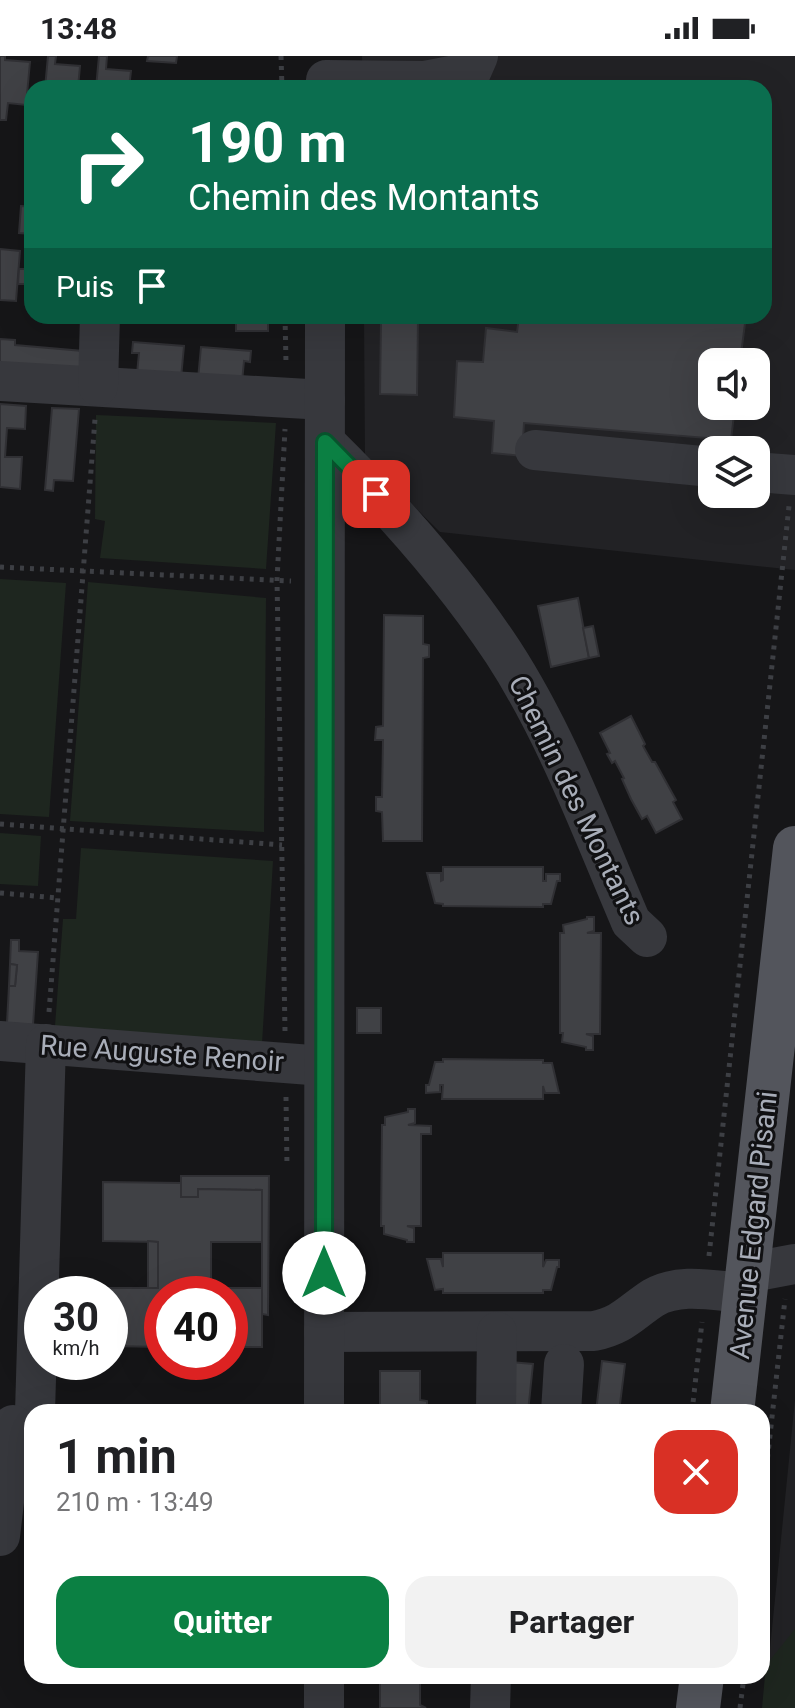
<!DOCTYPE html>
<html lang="fr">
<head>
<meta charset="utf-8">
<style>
	:root { --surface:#fff; --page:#f2f2f2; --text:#202124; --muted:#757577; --accent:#0b8043 }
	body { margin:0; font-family:Roboto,sans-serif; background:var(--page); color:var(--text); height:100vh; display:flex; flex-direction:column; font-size:30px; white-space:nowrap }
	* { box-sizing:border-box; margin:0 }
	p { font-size:26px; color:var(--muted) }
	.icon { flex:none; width:44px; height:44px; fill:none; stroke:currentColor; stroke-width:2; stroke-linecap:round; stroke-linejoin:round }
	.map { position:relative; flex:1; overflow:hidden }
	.drawer { position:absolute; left:24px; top:1348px; width:746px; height:280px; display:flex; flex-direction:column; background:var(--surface); border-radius:24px; box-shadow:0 8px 32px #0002 }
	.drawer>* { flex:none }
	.guide { position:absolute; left:24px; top:24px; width:748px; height:244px; border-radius:24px; box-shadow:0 8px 32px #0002; background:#0b6e4f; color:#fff; overflow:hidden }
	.tools { position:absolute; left:698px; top:292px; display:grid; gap:16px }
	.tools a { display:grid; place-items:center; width:72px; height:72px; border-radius:16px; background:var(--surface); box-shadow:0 8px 32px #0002; font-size:40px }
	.speed { position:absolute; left:24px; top:1220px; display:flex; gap:16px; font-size:40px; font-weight:700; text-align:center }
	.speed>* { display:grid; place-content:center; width:104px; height:104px; border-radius:50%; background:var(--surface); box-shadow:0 8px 32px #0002; line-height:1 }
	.speed small { font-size:20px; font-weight:400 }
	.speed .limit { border:12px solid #d22; background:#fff; color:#111 }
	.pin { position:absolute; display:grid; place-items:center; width:68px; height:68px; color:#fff; margin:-34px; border-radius:16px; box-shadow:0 4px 12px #0006 }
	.me { position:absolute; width:88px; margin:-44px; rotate:0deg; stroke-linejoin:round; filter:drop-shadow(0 0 6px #0008) }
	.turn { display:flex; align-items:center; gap:28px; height:168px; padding:0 32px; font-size:36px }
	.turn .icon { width:104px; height:104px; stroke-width:2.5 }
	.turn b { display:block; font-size:56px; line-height:68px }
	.then { display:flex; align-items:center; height:76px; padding:0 32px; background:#0003; gap:16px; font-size:30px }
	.round { display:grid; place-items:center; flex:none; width:84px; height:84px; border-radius:24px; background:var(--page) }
	.head { display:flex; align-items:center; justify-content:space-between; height:136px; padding:0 32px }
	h1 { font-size:48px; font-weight:700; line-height:60px }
	.button { display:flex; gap:16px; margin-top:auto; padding:16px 32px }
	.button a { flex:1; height:92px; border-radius:24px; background:var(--accent); color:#fff; font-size:32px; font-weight:700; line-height:92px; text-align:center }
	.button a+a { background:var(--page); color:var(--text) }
	.status { display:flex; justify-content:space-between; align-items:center; height:56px; padding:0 40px; background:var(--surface); direction:ltr }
	.status svg { height:22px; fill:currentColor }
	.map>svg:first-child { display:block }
	.built { fill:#222225; fill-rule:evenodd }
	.green { fill:#1e261f }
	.building { fill:#404145; stroke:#303034; stroke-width:2 }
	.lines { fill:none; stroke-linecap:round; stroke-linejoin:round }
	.path { stroke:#3d3f44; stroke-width:5; stroke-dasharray:4 6; stroke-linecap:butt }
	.minor { stroke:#37383d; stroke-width:40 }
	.major { stroke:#53555c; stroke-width:44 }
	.route-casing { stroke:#07532c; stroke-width:20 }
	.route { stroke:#0b8043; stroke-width:14 }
	.labels { text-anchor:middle; stroke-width:6; stroke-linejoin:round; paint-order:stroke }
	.street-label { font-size:28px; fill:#a8adb8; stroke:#111113 }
</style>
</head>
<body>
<div class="status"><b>13:48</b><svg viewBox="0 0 49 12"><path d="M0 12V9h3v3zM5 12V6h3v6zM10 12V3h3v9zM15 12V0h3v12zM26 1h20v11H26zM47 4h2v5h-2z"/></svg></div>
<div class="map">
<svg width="795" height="1652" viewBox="0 0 795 1652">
	<rect width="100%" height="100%" fill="#161618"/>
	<g class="built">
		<path d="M362 0H795V514L440 476 365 402 364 260H764V32H363ZM712 306H756V350H712ZM712 394H756V438H712Z"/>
		<path d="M795 1344V1652H764L776 1533Z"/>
	</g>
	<g class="green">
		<path d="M96 359 276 367 266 513 100 502 105 465 95 463Z"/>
		<path d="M0 523 66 527 49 761 0 758Z"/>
		<path d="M88 526 266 542 264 776 70 765Z"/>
		<path d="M0 777 41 780 38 830 0 828Z"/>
		<path d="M81 792 273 805 262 988 55 970 63 863H76Z"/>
		<path d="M795 1573V1652H762L766 1609Z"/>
	</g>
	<g class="building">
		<path d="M0 0H5V4L30 6 26 49 8 47 6 64H0Z"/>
		<path d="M48 0H56L55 8 80 10 78 32H45Z"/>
		<path d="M99 0H107L106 13 131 15 129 32H96Z"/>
		<path d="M148 0H177L176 7 147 5Z"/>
		<rect x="219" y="30" width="49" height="2"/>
		<path d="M21 150 32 151V178L19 177Z"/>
		<path d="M0 193 20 195 16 245 0 244Z"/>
		<path d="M19 213H26L29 217V225L24 228H18Z"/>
		<rect x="236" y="260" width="32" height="15"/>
		<path d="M519 260H746L740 306H712V350H735L731 384 524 367 522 400 492 397 494 365 454 361 457 305 483 306 486 272 517 276Z"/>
		<path d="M381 264H418L417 339 380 338Z"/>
		<path d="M0 283 15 284V289L83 295 81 314 0 307Z"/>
		<path d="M133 286 184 290 181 322 137 318 139 297H132Z"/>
		<path d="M201 291 251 295 250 306 244 305 242 326 198 323Z"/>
		<path d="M0 348 26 350 25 373 7 372 5 401H22L20 433 0 431Z"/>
		<path d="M52 352 79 353 73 425 54 424 53 435 45 434Z"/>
		<path d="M578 542 589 602 551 611 538 550Z"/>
		<path d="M384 559 423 560V588L429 589V601L423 602 422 785H383L382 756 376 755V741H382L383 684H375L376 671 383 670Z"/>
		<path d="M593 570 599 600 589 602 583 572Z"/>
		<path d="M631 660 645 688 643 690 652 706H655L676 744 673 746 682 763 656 777 647 760 642 763 631 743 622 723 624 722 615 705 612 707 607 698 610 697 600 677Z"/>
		<path d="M443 811H543V825H546V818H560V825H557L551 848H543V851L443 850V848L435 847 427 817H441V825L443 824Z"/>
		<path d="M587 861H594V875L587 877H601L600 978H586L593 980V994H586V991L562 986 563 977H560V877H564L563 869 587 863Z"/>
		<path d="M11 884H19V895L38 896 33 969 7 967 9 930H15L17 909 10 908Z"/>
		<path d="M10 908 17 909 15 930H9Z"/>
		<rect x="357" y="952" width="24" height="25"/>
		<path d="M443 1003 543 1004V1007H552L559 1037H545L543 1030V1043H442L443 1029H440V1036L426 1037V1029H429L435 1006H443Z"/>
		<path d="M408 1053H415V1067L408 1069 431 1070V1078H421V1170H407L414 1172V1186H407V1184L384 1178V1170H381L382 1069H385V1061L408 1056Z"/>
		<path d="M181 1120H269L268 1259 262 1258V1134L198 1133V1141H181Z"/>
		<path d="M103 1126 181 1127V1141H198V1133L262 1134V1186H211V1232H262V1291H230V1238H162V1291L110 1290V1238H99V1232H158V1186L103 1185Z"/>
		<path d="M148 1185 158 1186V1232H148Z"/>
		<path d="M443 1197H543V1211L546 1204H559V1211H557L551 1234H543V1237H443V1233L435 1234 427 1203H441L443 1211Z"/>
		<path d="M602 1305 625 1308 619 1356H596Z"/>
		<path d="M510 1306 533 1308 528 1356H505Z"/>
		<path d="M380 1315H420V1344L427 1345V1356H380Z"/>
		<path d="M380 1620H420V1649L426 1652H380Z"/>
	</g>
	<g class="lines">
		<g class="path">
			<path d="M281 0 282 32"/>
			<path d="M285 260 286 307"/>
			<path d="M0 511 291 525"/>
			<path d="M0 768 282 789"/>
			<path d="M0 837 58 842"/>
			<path d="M49 956 95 363"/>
			<path d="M285 975 277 524 285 373"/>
			<path d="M286 1041 287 1111"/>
			<path d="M709 1200 789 450"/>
			<path d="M692 1356 702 1266"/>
			<path d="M762 1452 785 1243"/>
			<path d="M740 1652 744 1620"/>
		</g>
		<g class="minor">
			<path d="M326 24 425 25 471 16 478 0"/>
			<path d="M0 325 325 344"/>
			<path d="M98 330 100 260"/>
			<path d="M325 386C390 450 452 519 503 596 557 679 592 775 631 866L647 881"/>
			<path d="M535 394 712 411"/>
			<path d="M756 416 795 419"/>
			<path d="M0 985 324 1010"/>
			<path d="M747 1217 795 1208"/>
			<path d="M324 1276 594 1275C623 1269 630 1257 653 1242 680 1226 715 1235 745 1237"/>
			<path d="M35 1356 46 988"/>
			<path d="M324 1356 325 260"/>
			<path d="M496 1356 497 1276"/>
			<path d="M561 1356 564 1308"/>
			<path d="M0 1480 13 1369"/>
			<path d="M324 1620V1652"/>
			<path d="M490 1652 491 1620"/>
		</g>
		<g class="major">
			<path d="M732 1356 795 792"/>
			<path d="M698 1652 702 1620"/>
		</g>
	</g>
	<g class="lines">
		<defs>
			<path id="route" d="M324 1217 325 386 376 438"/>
		</defs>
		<use href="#route" class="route-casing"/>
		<use href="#route" class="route"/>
	</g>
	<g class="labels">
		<g class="street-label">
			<text transform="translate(577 744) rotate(64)" y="10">Chemin des Montants</text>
			<text transform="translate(162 997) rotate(4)" y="10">Rue Auguste Renoir</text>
			<text transform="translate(753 1169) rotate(-84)" y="10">Avenue Edgard Pisani</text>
		</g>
	</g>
</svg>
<div class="tools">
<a><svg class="icon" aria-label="sound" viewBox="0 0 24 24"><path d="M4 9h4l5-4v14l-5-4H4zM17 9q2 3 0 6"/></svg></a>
<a><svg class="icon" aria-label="layers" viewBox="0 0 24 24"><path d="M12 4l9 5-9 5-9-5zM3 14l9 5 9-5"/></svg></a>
</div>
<div class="speed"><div>30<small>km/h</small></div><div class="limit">40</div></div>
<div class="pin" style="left:376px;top:438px;background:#d93025"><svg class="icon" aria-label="arrive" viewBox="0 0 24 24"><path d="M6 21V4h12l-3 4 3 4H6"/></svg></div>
<svg class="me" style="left:324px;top:1217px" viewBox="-20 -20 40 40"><circle r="19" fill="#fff"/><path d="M0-13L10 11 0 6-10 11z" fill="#0b8043"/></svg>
<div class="guide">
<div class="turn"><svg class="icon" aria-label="right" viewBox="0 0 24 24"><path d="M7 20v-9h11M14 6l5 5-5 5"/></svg><div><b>190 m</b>Chemin des Montants</div></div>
<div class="then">Puis<svg class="icon" aria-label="arrive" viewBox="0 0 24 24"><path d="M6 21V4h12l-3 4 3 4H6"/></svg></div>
</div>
<section class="drawer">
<div class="head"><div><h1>1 min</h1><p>210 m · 13:49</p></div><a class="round" style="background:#d93025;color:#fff"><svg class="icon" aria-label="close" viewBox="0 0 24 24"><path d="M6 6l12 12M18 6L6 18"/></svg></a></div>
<div class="button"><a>Quitter</a><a>Partager</a></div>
</section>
</div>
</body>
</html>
